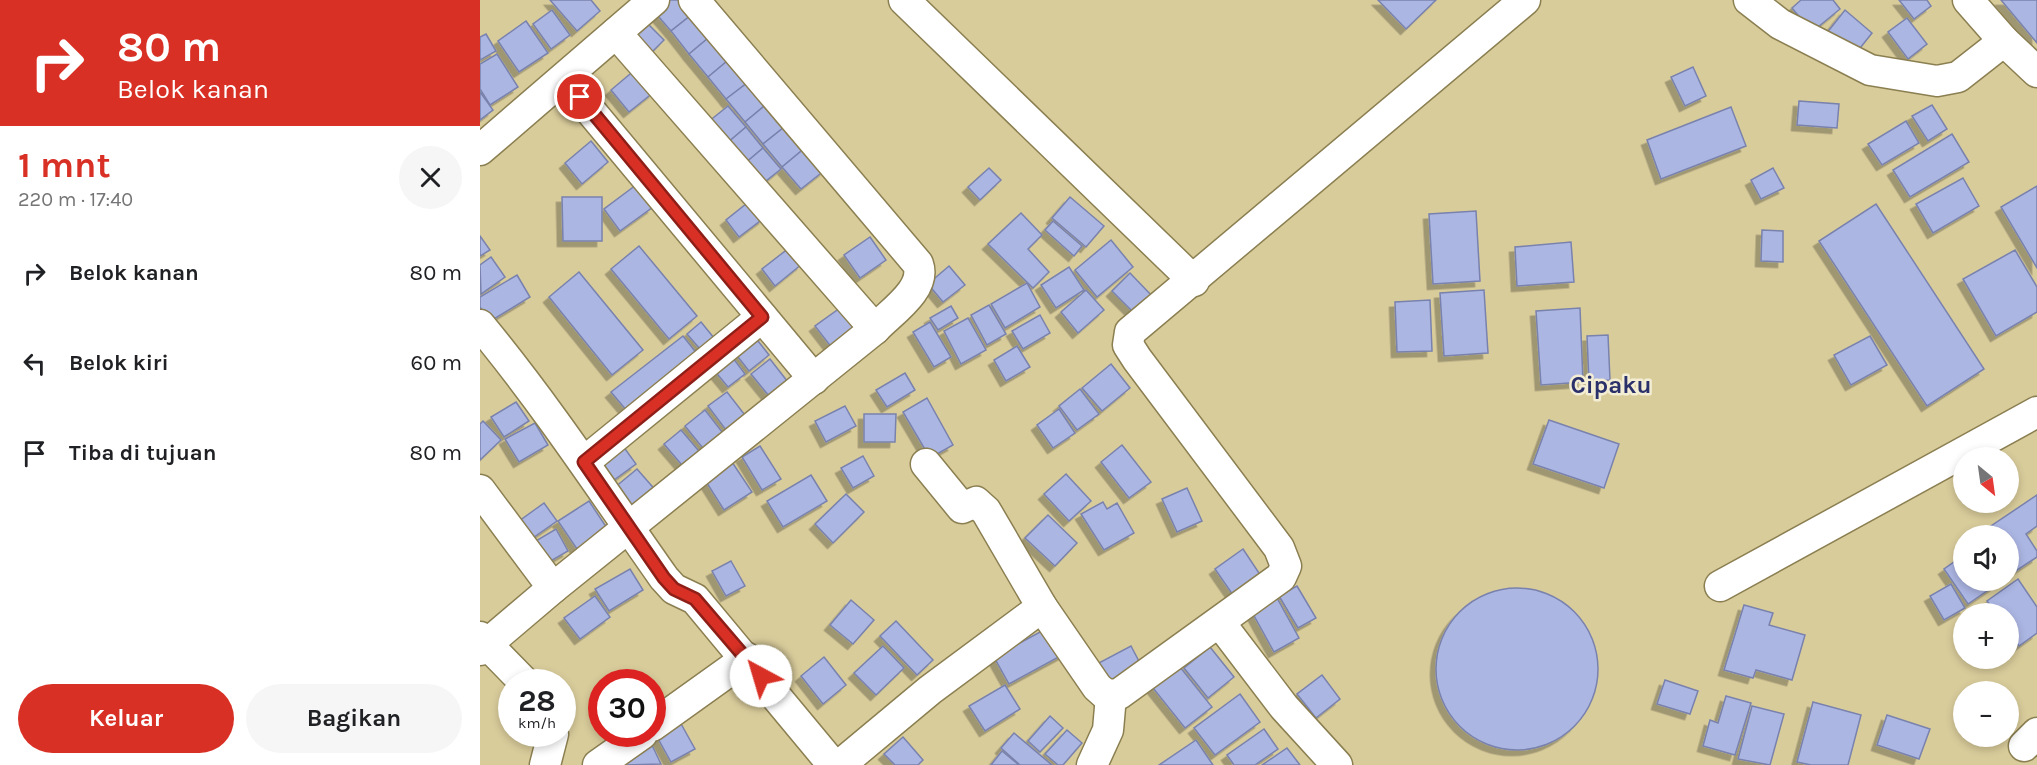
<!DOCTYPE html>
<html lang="id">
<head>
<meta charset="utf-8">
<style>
	:root { --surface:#fff; --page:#f6f6f6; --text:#202124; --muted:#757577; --accent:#d93025 }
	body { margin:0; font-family:Karla,sans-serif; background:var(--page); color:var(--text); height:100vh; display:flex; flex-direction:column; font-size:22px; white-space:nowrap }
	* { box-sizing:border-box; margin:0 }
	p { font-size:20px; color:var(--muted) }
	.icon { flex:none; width:33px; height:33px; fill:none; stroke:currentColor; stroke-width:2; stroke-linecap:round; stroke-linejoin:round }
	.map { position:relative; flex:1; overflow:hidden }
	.drawer { display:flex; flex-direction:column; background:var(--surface); width:480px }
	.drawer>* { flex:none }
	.hud { background:#d93025; color:#fff; overflow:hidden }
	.needle { width:39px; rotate:151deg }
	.controls { position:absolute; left:1473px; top:447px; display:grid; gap:12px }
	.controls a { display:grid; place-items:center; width:66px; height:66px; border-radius:50%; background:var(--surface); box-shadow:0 3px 9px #0003; font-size:30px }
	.speed { position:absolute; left:18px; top:669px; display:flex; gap:12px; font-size:30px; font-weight:700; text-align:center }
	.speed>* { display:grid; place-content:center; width:78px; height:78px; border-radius:50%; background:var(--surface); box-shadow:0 3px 9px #0003; line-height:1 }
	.speed small { font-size:15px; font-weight:400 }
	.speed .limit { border:9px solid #d22; background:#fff; color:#111 }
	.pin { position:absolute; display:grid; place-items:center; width:51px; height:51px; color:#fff; margin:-26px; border:3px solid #fff; border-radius:50%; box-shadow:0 2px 6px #0007 }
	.me { position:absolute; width:66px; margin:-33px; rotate:321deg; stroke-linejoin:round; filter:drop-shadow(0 0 4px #0008) }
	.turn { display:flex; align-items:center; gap:21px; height:126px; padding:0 18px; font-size:27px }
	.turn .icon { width:78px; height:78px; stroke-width:2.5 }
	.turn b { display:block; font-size:42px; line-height:51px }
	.round { display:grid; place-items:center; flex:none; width:63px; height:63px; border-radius:32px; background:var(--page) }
	.headline { display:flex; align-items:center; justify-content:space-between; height:102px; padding:0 18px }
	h1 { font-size:36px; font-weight:700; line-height:45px; color:var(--accent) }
	.cta { display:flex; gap:12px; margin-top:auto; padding:12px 18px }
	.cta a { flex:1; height:69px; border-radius:36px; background:var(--accent); color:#fff; font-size:24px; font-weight:700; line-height:69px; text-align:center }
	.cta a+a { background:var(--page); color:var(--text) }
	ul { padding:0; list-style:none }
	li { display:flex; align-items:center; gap:18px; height:90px; padding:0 18px }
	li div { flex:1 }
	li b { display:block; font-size:22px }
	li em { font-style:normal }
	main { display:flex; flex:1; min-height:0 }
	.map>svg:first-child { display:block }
	.building { fill:#acb6e3; stroke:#7982ad; stroke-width:1.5; filter:url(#shadow) }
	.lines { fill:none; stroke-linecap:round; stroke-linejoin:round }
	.minor-casing { stroke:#8b7f51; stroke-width:33 }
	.minor { stroke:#fff; stroke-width:30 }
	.route-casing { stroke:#8d1f18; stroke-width:15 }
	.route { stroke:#d93025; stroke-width:10 }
	.labels { text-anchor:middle; stroke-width:5; stroke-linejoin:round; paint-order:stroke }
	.neighbourhood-label { font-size:24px; font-weight:bold; fill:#2a306a; stroke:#f3edd4 }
</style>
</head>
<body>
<main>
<section class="drawer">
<div class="hud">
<div class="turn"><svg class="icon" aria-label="right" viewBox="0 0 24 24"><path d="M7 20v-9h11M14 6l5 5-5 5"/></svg><div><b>80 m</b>Belok kanan</div></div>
</div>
<div class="headline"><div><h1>1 mnt</h1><p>220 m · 17:40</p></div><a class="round"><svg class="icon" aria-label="close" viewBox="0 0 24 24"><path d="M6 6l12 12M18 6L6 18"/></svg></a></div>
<ul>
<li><svg class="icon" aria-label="right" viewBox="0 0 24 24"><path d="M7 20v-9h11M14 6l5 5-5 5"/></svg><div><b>Belok kanan</b></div><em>80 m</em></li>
<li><svg class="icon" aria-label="left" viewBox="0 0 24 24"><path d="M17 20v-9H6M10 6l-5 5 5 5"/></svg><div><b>Belok kiri</b></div><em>60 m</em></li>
<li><svg class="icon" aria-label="arrive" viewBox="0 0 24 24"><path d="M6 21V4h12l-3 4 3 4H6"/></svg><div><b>Tiba di tujuan</b></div><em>80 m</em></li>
</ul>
<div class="cta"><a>Keluar</a><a>Bagikan</a></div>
</section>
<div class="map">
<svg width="1557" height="765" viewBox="0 0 1557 765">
	<defs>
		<filter id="shadow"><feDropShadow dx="-5.5" dy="5.5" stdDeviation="0" flood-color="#0004"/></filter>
	</defs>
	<rect width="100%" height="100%" fill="#d9cc9b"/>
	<g class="building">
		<path d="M70 0H111L120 11 97 31Z"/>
		<path d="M183 0H205L215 12 191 31 172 9Z"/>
		<path d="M898 0H956L926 29Z"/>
		<path d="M1321 0H1353L1360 9 1332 32 1312 8Z"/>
		<path d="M1419 0H1447L1451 6 1434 19Z"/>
		<path d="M1521 0H1557V43Z"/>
		<path d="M72 10 90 35 71 49 53 24Z"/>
		<path d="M1365 10 1392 33 1373 57 1346 34Z"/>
		<path d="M215 12 233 34 209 54 191 31Z"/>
		<path d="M1427 18 1447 44 1428 59 1408 32Z"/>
		<path d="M163 19 184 40 168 56 147 35Z"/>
		<path d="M46 21 68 53 39 72 18 41Z"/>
		<path d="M6 34 16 51 0 60V37Z"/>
		<path d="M233 34 252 57 228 77 209 54Z"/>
		<path d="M17 54 38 87 10 105 0 89V64Z"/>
		<path d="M252 57 271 80 246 99 228 77Z"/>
		<path d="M1213 67 1226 96 1205 106 1191 77Z"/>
		<path d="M156 69 174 92 149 112 131 90Z"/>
		<path d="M271 80 289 102 265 122 246 99Z"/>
		<path d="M0 92 13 110 0 120Z"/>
		<path d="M1319 101 1359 104 1357 128 1317 125Z"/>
		<path d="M289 102 308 124 283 144 265 122Z"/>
		<path d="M1452 105 1467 129 1448 141 1432 116Z"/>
		<path d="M248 106 266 127 246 144 228 122Z"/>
		<path d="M1251 107 1266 146 1181 179 1167 140Z"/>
		<path d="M1426 121 1439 143 1402 165 1388 144Z"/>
		<path d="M308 124 326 147 302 167 283 144Z"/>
		<path d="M266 127 283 148 263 165 246 144Z"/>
		<path d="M1472 134 1489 162 1430 197 1413 170Z"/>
		<path d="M111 141 128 162 102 184 85 163Z"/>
		<path d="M326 147 345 170 321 189 302 167Z"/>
		<path d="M283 148 301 169 281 185 263 165Z"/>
		<path d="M509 168 521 180 500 200 488 187Z"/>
		<path d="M1293 168 1304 188 1281 199 1271 180Z"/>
		<path d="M1483 178 1499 206 1453 233 1436 204Z"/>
		<path d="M156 185 173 207 140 231 124 209Z"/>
		<path d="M1557 186V268L1521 207Z"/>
		<path d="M82 197H122V241H83Z"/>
		<path d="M590 197 624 226 606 247 572 218Z"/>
		<path d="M271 200 284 218 259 237 246 220Z"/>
		<path d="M1396 204 1504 369 1447 406 1339 241Z"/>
		<path d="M996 211 1000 281 953 284 949 214Z"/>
		<path d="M541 213 562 235 548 249 569 272 553 288 508 244Z"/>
		<path d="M573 221 602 246 594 256 565 230Z"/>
		<path d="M1282 230 1303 231V262L1281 261Z"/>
		<path d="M0 236 10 250 0 256Z"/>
		<path d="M390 237 406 260 380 278 364 255Z"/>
		<path d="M631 240 653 267 617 297 595 270Z"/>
		<path d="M1091 242 1094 282 1037 286 1035 247Z"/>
		<path d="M159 246 217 316 189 339 131 269Z"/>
		<path d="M309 248 322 264 295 286 282 269Z"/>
		<path d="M1535 250 1557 287V312L1516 336 1483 279Z"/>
		<path d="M11 257 25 277 1 294 0 265Z"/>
		<path d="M469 266 485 285 463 302 448 284Z"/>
		<path d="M589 267 604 290 576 308 561 285Z"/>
		<path d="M99 272 163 350 132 375 69 297Z"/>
		<path d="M650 273 673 297 655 314 632 291Z"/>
		<path d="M37 275 50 297 9 322 0 307V297Z"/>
		<path d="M547 283 560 307 525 328 511 304Z"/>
		<path d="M606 290 624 310 598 333 581 312Z"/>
		<path d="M1004 290 1008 353 964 356 960 293Z"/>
		<path d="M950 300 952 351 917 352 915 302Z"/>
		<path d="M509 305 526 334 507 345 491 315Z"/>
		<path d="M471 306 478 318 458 330 450 318Z"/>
		<path d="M360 308 376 329 352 348 335 326Z"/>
		<path d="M1100 308 1103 382 1061 385 1056 311Z"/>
		<path d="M560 315 570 333 543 349 532 331Z"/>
		<path d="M488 318 506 350 481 364 464 331Z"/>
		<path d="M221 322 234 338 220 349 207 334Z"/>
		<path d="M450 322 471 357 454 367 433 332Z"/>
		<path d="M271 332 289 355 269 371 251 348Z"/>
		<path d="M1128 335 1130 380 1109 381 1107 336Z"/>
		<path d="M203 336 218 355 147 411 131 392Z"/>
		<path d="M1390 336 1407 365 1371 385 1354 355Z"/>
		<path d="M537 346 550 367 526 381 514 360Z"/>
		<path d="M247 350 265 374 248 387 229 364Z"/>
		<path d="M290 359 311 386 293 401 271 374Z"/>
		<path d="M631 364 650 388 622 411 602 388Z"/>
		<path d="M425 373 435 390 407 407 396 390Z"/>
		<path d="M600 389 619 414 597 430 579 406Z"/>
		<path d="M247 392 268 419 249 434 228 406Z"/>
		<path d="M447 398 473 445 450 458 423 412Z"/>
		<path d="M36 402 49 421 24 437 11 417Z"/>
		<path d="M365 406 376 426 346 442 335 421Z"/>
		<path d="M579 409 595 433 573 448 557 425Z"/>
		<path d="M225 410 246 437 226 452 205 426Z"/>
		<path d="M384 414H416L415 442H384Z"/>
		<path d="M1069 420 1139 444 1124 488 1053 464Z"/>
		<path d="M3 421 21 440 0 460V424Z"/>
		<path d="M55 423 68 445 39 462 25 439Z"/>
		<path d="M201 430 224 457 207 471 184 444Z"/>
		<path d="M138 439 156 464 134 480 116 456Z"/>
		<path d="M642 445 671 482 649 498 621 462Z"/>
		<path d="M280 446 301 479 282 490 262 457Z"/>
		<path d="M383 456 394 476 373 488 361 468Z"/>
		<path d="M252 462 272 492 244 510 225 480Z"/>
		<path d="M157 469 178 493 156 513 134 488Z"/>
		<path d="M586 474 611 501 589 521 564 494Z"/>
		<path d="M331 475 347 501 303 527 287 501Z"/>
		<path d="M707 488 722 521 697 532 682 499Z"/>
		<path d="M366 494 384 512 353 543 335 524Z"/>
		<path d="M1557 495V526L1546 534 1557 551V557L1528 576V536H1496Z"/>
		<path d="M109 501 127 528 97 549 78 521Z"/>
		<path d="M623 502 627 509 637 503 654 533 624 550 601 514Z"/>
		<path d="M64 503 77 521 47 542 35 524Z"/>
		<path d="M568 515 597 543 575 566 545 538Z"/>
		<path d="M76 529 88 551 62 566 49 545Z"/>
		<path d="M763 549 783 579 755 598 735 569Z"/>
		<path d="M1484 555V580H1515L1517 584 1488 604 1464 569Z"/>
		<path d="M251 561 265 586 246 596 232 571Z"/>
		<path d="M150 569 163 590 129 611 115 589Z"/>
		<path d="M1538 579 1557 607V633L1539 646 1528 631V614H1516L1507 601Z"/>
		<path d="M1471 584 1485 608 1464 620 1450 596Z"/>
		<path d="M817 586 836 618 818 628 799 596Z"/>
		<circle cx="1037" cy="669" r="81"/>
		<path d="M115 596 130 617 100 639 84 618Z"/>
		<path d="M797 598 819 638 794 652 772 612Z"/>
		<path d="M371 600 394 620 373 644 350 625Z"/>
		<path d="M1264 605 1293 613 1289 625 1325 635 1312 680 1276 670 1273 678 1244 670Z"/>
		<path d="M416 621 453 660 437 675 400 636Z"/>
		<path d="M571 626 586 653 529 684 514 657Z"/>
		<path d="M403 646 424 668 396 695 374 673Z"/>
		<path d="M651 646 662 667 625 686 615 665Z"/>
		<path d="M730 647 754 677 728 698 704 668Z"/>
		<path d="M344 657 366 685 343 704 321 676Z"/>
		<path d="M700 667 732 707 705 728 673 688Z"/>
		<path d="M842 675 860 699 836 718 817 694Z"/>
		<path d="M1185 680 1218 691 1210 714 1177 704Z"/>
		<path d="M525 685 540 709 505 731 489 706Z"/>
		<path d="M760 694 780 722 735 755 714 728Z"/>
		<path d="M1246 696 1271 703 1255 755 1223 746 1230 720 1238 723Z"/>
		<path d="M1333 702 1381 715 1368 765H1331L1317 762Z"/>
		<path d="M1272 706 1304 714 1290 765 1258 759Z"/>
		<path d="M1407 715 1450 729 1439 759 1397 745Z"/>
		<path d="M570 716 583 728 560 752 548 741Z"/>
		<path d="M200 722 215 749 191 762 176 735Z"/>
		<path d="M784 729 798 749 775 765H754L747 755Z"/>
		<path d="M587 730 602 743 583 765H578L565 754Z"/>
		<path d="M534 733 572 765H540L521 748Z"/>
		<path d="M423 737 443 760 438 765H415L404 754Z"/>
		<path d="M716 740 733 765H679Z"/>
		<path d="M171 743 181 764 144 765 141 758Z"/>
		<path d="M807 748 820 765H782Z"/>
		<path d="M522 751 539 765H511Z"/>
	</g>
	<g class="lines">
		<defs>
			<g id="minor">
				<path d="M424 0 714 281"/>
				<path d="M1269 0 1300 24 1390 70 1457 81 1478 77 1524 41"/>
				<path d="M1488 0 1524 41 1557 72"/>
				<path d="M136 33 395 329"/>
				<path d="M84 79 334 379"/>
				<path d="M0 150 174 0"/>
				<path d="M0 325C67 406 124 493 184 578L194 589 215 599 353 765"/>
				<path d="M104 462 282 317"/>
				<path d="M446 464 482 508 496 502 506 511 562 607 617 687 626 695 639 694 801 577 806 566 799 548 657 359 648 345 650 332 1045 0"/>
				<path d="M0 490 73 588"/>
				<path d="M1240 586 1557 412"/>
				<path d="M740 623 804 707 857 765"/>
				<path d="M0 637 44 682"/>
				<path d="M0 650 73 588 395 329C411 312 447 289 438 264L214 0"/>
				<path d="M172 726 267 658"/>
				<path d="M1544 746 1557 733"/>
				<path d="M65 765 73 734"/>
				<path d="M118 765 162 734"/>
				<path d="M360 765 450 690 562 607"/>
				<path d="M612 765 628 730 631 696"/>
			</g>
		</defs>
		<use href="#minor" class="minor-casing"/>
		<use href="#minor" class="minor"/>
	</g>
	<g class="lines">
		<defs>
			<path id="route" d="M100 97 282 317 104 462 184 578 194 589 215 599 281 676"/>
		</defs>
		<use href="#route" class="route-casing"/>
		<use href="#route" class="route"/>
	</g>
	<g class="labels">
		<g class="neighbourhood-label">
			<text x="1131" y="393">Cipaku</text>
		</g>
	</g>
</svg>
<div class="controls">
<a><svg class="needle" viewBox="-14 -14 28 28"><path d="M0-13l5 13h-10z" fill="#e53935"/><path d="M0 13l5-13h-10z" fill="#757577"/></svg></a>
<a><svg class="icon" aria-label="sound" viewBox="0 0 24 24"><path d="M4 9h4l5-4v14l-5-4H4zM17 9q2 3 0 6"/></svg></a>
<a>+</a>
<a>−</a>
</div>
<div class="speed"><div>28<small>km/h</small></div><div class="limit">30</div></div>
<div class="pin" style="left:100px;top:97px;background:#d93025"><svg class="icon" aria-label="arrive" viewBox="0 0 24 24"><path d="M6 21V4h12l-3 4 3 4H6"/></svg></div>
<svg class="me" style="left:281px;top:676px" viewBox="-20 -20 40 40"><circle r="19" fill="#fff"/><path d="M0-13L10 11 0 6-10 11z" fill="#d93025"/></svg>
</div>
</main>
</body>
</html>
